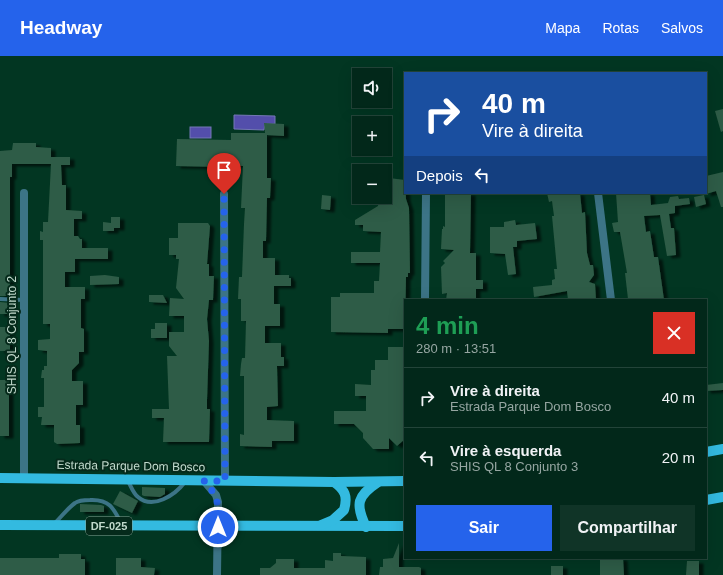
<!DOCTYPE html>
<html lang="pt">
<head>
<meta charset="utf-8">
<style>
	:root { --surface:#02281a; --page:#103427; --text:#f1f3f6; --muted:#96a6a2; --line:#234439; --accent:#2563eb }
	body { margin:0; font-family:Arial,sans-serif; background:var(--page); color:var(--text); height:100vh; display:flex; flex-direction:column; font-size:15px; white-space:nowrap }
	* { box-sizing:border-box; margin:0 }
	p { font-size:13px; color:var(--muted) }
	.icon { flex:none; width:22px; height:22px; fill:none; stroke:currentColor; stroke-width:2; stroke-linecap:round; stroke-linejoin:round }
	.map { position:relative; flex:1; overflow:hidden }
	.sheet { position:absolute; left:404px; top:243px; width:303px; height:260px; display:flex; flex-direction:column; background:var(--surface); border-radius:0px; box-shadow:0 4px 16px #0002,0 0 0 1px var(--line) }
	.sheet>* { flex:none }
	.banner { position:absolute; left:404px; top:16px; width:303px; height:122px; border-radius:0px; box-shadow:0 4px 16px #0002,0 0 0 1px var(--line); background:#1a4fa0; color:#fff; overflow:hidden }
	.buttons { position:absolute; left:352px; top:12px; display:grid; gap:8px }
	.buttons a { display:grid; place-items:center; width:40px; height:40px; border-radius:0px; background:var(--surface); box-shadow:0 4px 16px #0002,0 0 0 1px var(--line); font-size:20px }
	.pin { position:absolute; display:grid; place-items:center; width:34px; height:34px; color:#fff; margin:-41px -17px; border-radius:50% 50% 50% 0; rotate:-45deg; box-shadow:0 0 4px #0007 }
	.pin .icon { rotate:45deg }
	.me { position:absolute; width:44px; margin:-22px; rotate:0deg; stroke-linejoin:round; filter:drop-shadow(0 0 3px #0008) }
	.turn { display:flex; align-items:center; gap:14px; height:84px; padding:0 12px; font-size:18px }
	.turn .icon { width:52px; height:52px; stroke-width:2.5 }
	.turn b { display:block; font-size:28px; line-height:34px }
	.then { display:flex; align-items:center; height:38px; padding:0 12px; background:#0003; gap:8px; font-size:15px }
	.round { display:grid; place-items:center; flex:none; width:42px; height:42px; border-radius:0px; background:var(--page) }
	.summary { display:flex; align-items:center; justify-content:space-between; height:68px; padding:0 12px }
	h1 { font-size:24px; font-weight:700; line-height:30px; color:#1e9e55 }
	.cta { display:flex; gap:8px; margin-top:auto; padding:8px 12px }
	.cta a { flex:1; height:46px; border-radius:0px; background:var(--accent); color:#fff; font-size:16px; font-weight:700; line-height:46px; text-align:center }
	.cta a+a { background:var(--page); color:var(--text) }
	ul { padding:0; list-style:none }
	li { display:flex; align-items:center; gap:12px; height:60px; padding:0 12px; border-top:1px solid var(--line) }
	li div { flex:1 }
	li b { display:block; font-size:15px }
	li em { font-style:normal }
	header { display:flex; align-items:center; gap:24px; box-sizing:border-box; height:56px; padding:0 20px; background:var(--accent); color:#fff }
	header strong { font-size:19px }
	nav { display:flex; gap:22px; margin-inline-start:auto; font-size:14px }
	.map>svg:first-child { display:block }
	.water { fill:#534eab; stroke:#7478b5 }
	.building { fill:#2e5c46; filter:url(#shadow) }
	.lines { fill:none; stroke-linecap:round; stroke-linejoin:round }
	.service { stroke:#3c7486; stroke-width:4 }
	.minor { stroke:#3c7486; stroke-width:8 }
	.tertiary { stroke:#3c7486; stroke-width:8 }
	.primary { stroke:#33bae0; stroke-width:10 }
	.route { stroke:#2563eb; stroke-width:7; stroke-dasharray:0 12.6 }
	.labels { text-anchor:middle; stroke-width:4; stroke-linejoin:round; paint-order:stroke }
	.shield { fill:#052a1b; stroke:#89a497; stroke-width:1 }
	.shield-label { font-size:11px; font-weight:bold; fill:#c1d9cc }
	.street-label { font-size:12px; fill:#c1d9cc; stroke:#052a1b }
</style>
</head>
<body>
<header>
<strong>Headway</strong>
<nav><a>Mapa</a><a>Rotas</a><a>Salvos</a></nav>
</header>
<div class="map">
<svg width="723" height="519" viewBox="0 0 723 519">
	<defs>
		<filter id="shadow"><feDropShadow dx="4.5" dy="2.5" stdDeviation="1" flood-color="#0009"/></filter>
	</defs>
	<rect width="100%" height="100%" fill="#023622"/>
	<g class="water">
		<path d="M234 59 275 60V68H265L264 74 234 73Z"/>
		<rect x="190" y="71" width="21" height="11"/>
	</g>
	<g class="building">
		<path d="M723 53V75L721 76 715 55Z"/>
		<path d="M264 67 284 68V80L267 79V122H271L270 142H267L266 185H263V202H275V219H289V222H291V230H274V248H280V270H265V287H281V301H284V310H277L278 350 267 351V364L294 365V385H272V391L240 390V378L244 379V320H240L241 308 242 302H245L246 265H241V243H238L239 221H242L244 168 245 152H241L243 110 222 109V111L176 110 177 83 231 84V77H265Z"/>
		<path d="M13 87H36V91L51 92V101H70V109H61L62 129H66V154L82 155V163H74V180H78L80 183H82V192H108V203H75V216H65V231H85V243H81V272L84 273V296H79V307L72 314V325H83V349H76V369H80V387L57 388 54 386V369H41L42 361H38V351H44V322H41L42 314H44V310H47V295L38 294V284L50 283V268H43V184H40V175L43 176V166H48L51 108H12V121H10V240H0V95L12 94Z"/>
		<path d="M723 116V151H721L716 135 706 138V120Z"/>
		<path d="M389 122 405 124 406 143 409 152 410 217H408V221H406L405 273H388V277L331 276V241H340V237H374V225H379L380 207H351V196H380L381 176 363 175V169H355V164L378 150 379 141H385V123Z"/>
		<path d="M445 137H471L470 197H476V224H483V233H476V244H446L447 237 442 238 441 211 445 207 443 205 454 194 441 193 442 173H443V170L445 171Z"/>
		<path d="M547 137H580L582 157 585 156 587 197 590 209H593L594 219 589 226 595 228 596 244H568L567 235 534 241 533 231 552 229V224L555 223 554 213H557L552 160H554L552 145 549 146Z"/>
		<path d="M616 137H650L651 149 668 147 670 141 678 140 679 143 689 142 690 148 675 150V157L669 158 671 172H674L676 199 667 200 660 159 644 160 646 176 650 175 654 201H658L664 244 628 243 625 217H627L620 176H614L612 167 618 166Z"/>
		<path d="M322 139 331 140 330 154 321 153Z"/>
		<path d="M704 139 706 148 696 151 694 141Z"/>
		<path d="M111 161H120V172H114V175H103V166L111 167Z"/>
		<path d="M515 164 516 169 535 167 537 183 517 185V191H513L516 218 508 219 505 198 490 197V171H504V166Z"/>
		<path d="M178 167H208L210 170 207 208H209V220H214L213 244H209L207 263 209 285 207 344V353H210L209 386H163L164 362H152V353H169L167 300H177L169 290V276H184V260H169L170 242 184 243 176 232 179 203H176V199H169V182H178Z"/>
		<path d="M105 219 119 221V228L90 229V220Z"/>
		<path d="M149 239H163L167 247 149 246Z"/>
		<path d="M0 246 10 247V258H0Z"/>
		<path d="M155 267H167V282H151V273H155Z"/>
		<rect x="0" y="271" width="10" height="24"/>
		<path d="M388 291H405L403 359 405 383 397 390 389 382V393H373L363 382V377L354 368H334V355H366V340H355V328L371 329V314H375V304H388Z"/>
		<rect x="0" y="324" width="9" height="56"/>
		<path d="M723 327V334L706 335V329Z"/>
		<path d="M142 431 165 432V438L160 441 144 440 142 439Z"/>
		<path d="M120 435 138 445 132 457 113 448Z"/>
		<path d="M80 448 101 449 104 450V456H80Z"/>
		<path d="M399 487V511H419L421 512V519H379L380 511H383V503L393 502Z"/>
		<path d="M333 497H341V500L366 501V519H260V512H270L276 507V503H294V512H325V504L333 505Z"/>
		<path d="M59 498H81V503H85V519H0V502H59Z"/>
		<path d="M116 502H141V511L155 512 154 519H116Z"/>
		<path d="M614 502H623L624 519H600V504H614Z"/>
		<path d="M687 505H699V519H686Z"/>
		<rect x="551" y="510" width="12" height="9"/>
	</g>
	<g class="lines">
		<g class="service">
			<path d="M0 243 24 244"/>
			<path d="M128 425C131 430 133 437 138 441 153 454 175 439 185 426"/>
			<path d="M55 467C61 461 68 452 75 447 79 444 85 444 90 444 110 443 114 453 122 469"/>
		</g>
		<g class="minor">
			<path d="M24 137V422"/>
			<path d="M598 137 611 244"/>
			<path d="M224 138 225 425"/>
			<path d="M425 244 426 137"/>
		</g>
		<g class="tertiary">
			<path d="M204 425 216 439 218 446 217 519"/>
			<path d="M206 471 218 490"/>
		</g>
		<g class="primary">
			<path d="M706 396 723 393"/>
			<path d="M0 422 334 426 405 425"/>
			<path d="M706 444 723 441"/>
			<path d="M0 469 405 470"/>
			<path d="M321 469 333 464 344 454C348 440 345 434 334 426"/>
			<path d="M366 471C355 448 357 440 378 426"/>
		</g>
	</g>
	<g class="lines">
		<path class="route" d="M218 471C219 449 219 441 204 425H225L224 138"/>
	</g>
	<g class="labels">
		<rect class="shield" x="86" y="461" width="46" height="18" rx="3"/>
		<g class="shield-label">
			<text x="109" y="474">DF-025</text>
		</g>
		<g class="street-label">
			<text transform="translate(12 279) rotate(-90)" y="4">SHIS QL 8 Conjunto 2</text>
			<text transform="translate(131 410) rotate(1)" y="4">Estrada Parque Dom Bosco</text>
		</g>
	</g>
</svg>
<div class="buttons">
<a><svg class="icon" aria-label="sound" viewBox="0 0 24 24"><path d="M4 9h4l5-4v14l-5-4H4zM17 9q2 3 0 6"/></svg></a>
<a>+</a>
<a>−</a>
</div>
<div class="pin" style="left:224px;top:138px;background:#d93025"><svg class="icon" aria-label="arrive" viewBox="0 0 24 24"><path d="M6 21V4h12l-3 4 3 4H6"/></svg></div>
<svg class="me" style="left:218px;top:471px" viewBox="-20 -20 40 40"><circle r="17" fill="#2563eb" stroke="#fff" stroke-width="3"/><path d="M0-11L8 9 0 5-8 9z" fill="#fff"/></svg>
<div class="banner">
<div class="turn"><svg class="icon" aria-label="right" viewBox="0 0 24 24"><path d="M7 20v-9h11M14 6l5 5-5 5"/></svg><div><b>40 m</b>Vire à direita</div></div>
<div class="then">Depois<svg class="icon" aria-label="left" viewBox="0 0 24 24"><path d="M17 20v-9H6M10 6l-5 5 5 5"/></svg></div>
</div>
<section class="sheet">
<div class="summary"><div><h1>4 min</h1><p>280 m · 13:51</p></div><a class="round" style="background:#d93025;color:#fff"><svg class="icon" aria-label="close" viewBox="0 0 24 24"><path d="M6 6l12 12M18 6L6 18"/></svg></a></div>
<ul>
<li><svg class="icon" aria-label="right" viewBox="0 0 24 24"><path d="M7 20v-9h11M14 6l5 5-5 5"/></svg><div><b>Vire à direita</b><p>Estrada Parque Dom Bosco</p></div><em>40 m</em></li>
<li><svg class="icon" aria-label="left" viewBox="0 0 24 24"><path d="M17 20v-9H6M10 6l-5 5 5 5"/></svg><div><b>Vire à esquerda</b><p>SHIS QL 8 Conjunto 3</p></div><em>20 m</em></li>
</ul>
<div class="cta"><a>Sair</a><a>Compartilhar</a></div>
</section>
</div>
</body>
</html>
